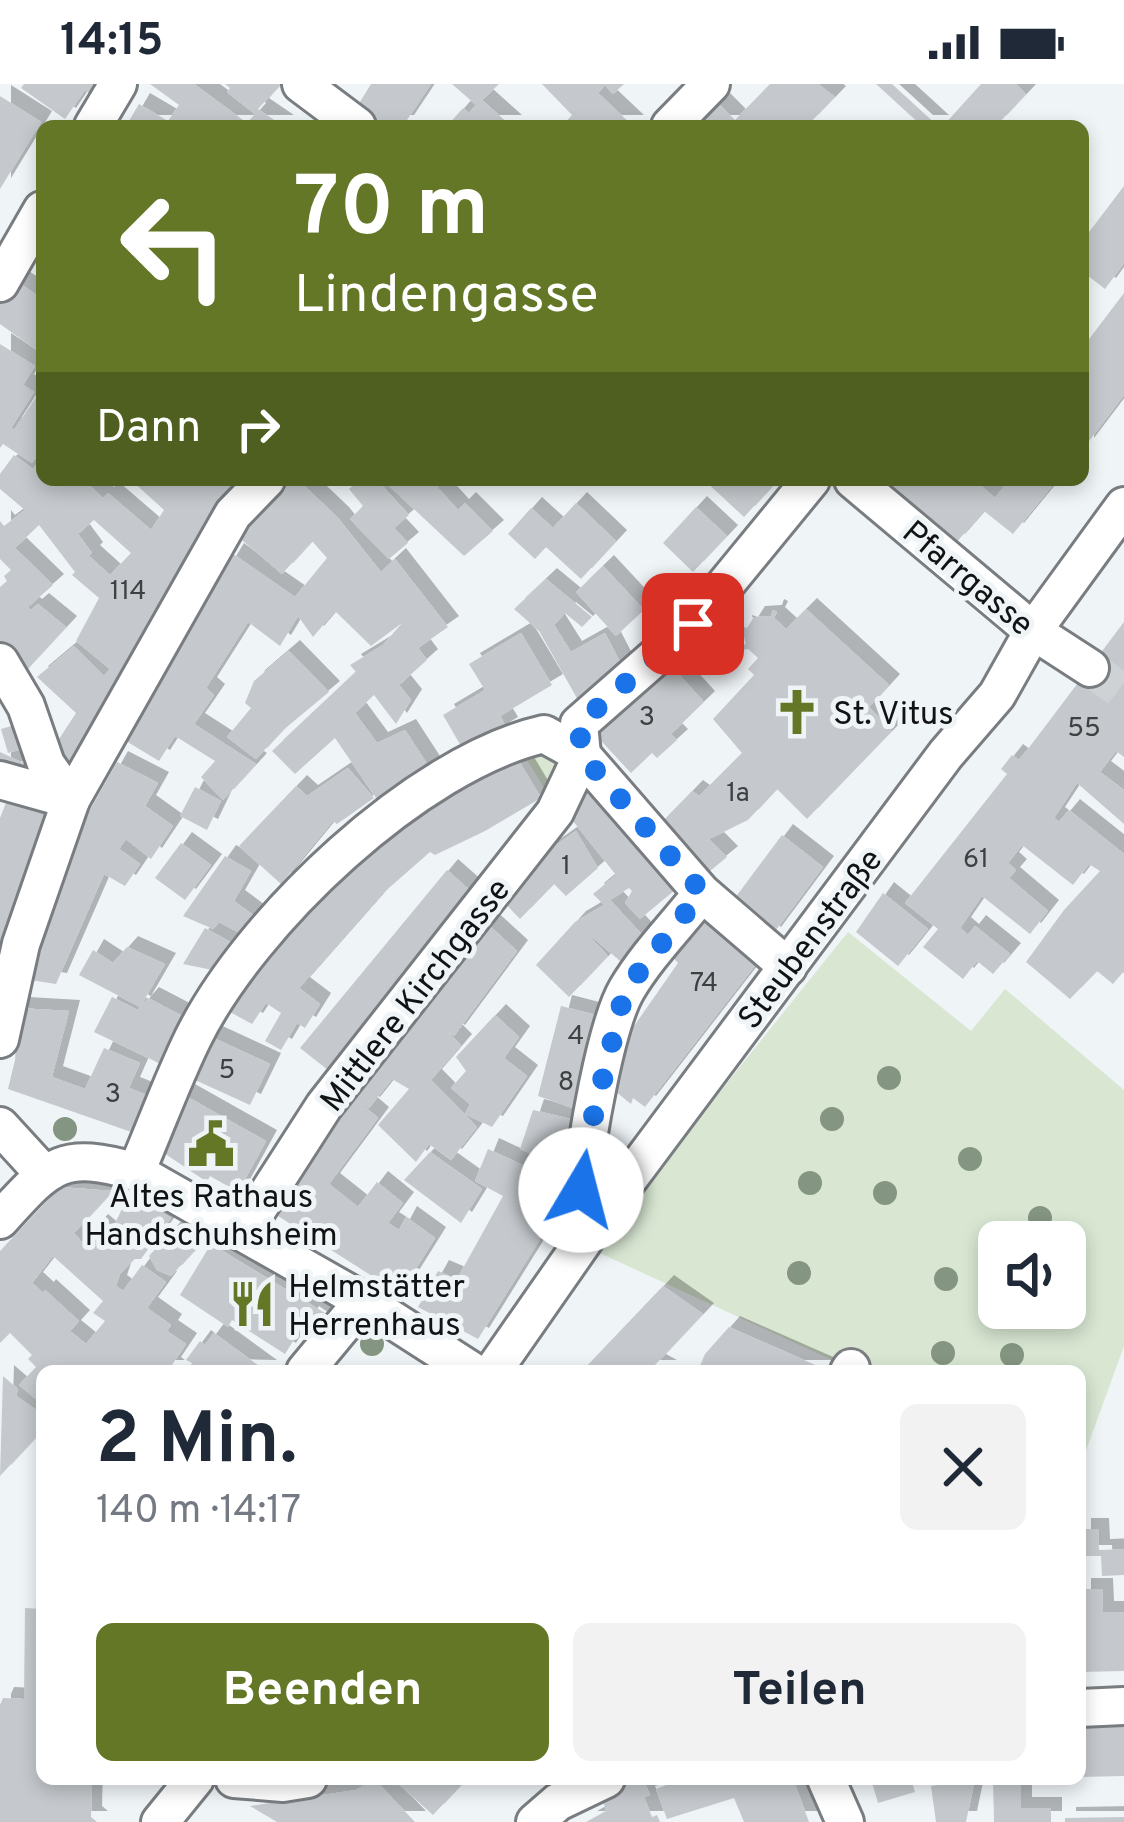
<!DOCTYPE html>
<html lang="de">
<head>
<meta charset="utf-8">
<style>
	:root { --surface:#fff; --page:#f2f2f3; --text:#1f2937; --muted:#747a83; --accent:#637727 }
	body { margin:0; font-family:Overpass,sans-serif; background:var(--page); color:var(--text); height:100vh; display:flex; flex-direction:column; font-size:45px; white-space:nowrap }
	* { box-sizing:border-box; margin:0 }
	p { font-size:39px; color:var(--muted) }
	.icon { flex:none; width:66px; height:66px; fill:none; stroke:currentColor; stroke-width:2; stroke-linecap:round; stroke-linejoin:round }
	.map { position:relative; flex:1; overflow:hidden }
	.sheet { position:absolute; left:36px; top:1281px; width:1050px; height:420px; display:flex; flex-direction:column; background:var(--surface); border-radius:18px; box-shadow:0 6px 18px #0003 }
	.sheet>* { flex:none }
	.hud { position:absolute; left:36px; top:36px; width:1053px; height:366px; border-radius:18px; box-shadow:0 6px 18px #0003; background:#637727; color:#fff; overflow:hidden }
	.fabs { position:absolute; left:978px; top:1137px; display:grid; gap:24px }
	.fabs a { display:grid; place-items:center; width:108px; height:108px; border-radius:18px; background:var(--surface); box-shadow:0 6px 18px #0003; font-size:60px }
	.pin { position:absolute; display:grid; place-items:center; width:102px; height:102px; color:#fff; margin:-51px; border-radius:24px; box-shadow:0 6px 18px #0006 }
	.me { position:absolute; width:132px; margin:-66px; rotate:8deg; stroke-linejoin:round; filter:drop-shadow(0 0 9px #0008) }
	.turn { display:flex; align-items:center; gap:42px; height:252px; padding:0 60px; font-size:54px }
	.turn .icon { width:156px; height:156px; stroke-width:2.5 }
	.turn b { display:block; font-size:84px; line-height:102px }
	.then { display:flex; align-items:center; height:114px; padding:0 60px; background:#0003; gap:24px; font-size:45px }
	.round { display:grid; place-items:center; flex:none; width:126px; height:126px; border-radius:18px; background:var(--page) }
	.head { display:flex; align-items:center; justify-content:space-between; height:204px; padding:0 60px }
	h1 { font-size:72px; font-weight:700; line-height:90px }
	.cta { display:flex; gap:24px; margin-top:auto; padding:24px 60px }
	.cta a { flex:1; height:138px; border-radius:18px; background:var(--accent); color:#fff; font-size:48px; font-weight:700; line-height:138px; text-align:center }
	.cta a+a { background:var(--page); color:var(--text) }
	.status { display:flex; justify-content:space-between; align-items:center; height:84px; padding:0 60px; background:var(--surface); direction:ltr }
	.status svg { height:33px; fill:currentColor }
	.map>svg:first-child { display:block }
	.green { fill:#d8e6d2; fill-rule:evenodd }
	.building { fill:#c5c9cd; fill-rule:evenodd; filter:url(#shadow) }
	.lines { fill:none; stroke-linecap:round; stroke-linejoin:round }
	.minor-tunnel { stroke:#ced2d5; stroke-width:36; stroke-dasharray:36 18; stroke-linecap:butt }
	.minor-casing { stroke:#797d81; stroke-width:42 }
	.minor { stroke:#fff; stroke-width:36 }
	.tree { fill:#849581 }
	.route { stroke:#1a73e8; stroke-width:21; stroke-dasharray:0 37.8 }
	.labels { text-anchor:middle; stroke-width:10; stroke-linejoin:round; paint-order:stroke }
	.number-label { font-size:27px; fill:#3e4042 }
	.street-label { font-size:33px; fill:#111213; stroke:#eff4f7 }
	.poi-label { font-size:33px; fill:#111213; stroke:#eff4f7; text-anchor:start }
</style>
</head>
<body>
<div class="status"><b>14:15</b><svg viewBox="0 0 49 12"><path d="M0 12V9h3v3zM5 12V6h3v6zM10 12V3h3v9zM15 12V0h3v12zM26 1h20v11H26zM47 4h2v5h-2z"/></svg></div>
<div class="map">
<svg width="1124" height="1738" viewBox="0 0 1124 1738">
	<defs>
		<filter id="shadow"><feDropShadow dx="11" dy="-11" stdDeviation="0" flood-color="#0004"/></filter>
	</defs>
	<rect width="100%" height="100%" fill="#eff4f7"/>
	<g class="green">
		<path d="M553 666 570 674 549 712 524 671Z"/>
		<path d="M848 848 971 947 1005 905 1124 1006V1262L1080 1383V1287H856L593 1166ZM999 1158H1065V1224H999Z"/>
	</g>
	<g class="building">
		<path d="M24 0H101L93 12 85 6 65 35 21 4Z"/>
		<path d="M150 0H194L247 39 255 30 227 8 230 4 225 0H281L258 25 283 42H126L139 20 168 37 179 21Z"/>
		<path d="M371 0H431L403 42H368L352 31Z"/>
		<path d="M452 0H499L482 16 511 42H447L463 24 469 29 476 21Z"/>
		<path d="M542 0H624L613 10 605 1 598 9 633 42H562L572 31Z"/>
		<path d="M770 0H818L835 13 807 42H691L717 18 735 36Z"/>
		<path d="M876 0H892L938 42H922Z"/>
		<path d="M981 0H1016L1026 10 996 42H943Z"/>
		<path d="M0 12 41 38 0 105Z"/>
		<path d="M1124 102V179L1105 205 1083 188V156Z"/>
		<path d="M11 193 42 215V270L0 240V211Z"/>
		<path d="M1124 209V311L1083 365V263Z"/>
		<path d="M0 260 35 282 23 301 34 308 11 344 14 346 42 304V364L32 379 3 360 0 364Z"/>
		<path d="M14 371 33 385 42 374V396H94L89 401 103 414 108 409 151 446 164 426 131 396H247L170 499 71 698 48 672 76 629 37 593 74 562 104 592 110 585 76 557 99 514 72 491 75 488 39 441 15 464 53 501 28 523 31 526 38 520 66 543 17 596 0 561V503L7 497 4 492 11 486 0 475V437L4 442 25 426 0 405V390ZM94 436 131 469 110 491 89 472 92 469 78 450Z"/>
		<path d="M285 396H298L338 434 381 488 395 475 448 543 418 564 427 576 399 601 411 616 396 640 374 611 355 629 377 659 405 646 429 683 376 714 335 654 295 690 272 667 356 588 350 581 383 561 402 539 371 562 335 527 313 553 298 532 280 562 248 538 206 604 214 611 194 640 256 680 223 716 201 693 215 677 175 652 159 677 121 654 233 470 295 513 327 474 312 457 282 490 236 451Z"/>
		<path d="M359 396H377L409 431 394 444 408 459 389 475 350 435 363 422 349 405Z"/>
		<path d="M383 396H431L458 426 465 419 493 447 464 472Z"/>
		<path d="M704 396H778L744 433Z"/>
		<path d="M878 396H974L995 414 1009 396H1057L1013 450 984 427 954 461Z"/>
		<path d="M576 419 616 457 581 495 546 463 535 475 508 450 531 424 553 444Z"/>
		<path d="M696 423 727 452 693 488 663 459Z"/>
		<path d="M603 482 644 526 616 552 576 508Z"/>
		<path d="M546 495 592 533 582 543 565 529 554 541 571 568 605 549 625 588 578 616 539 547 514 525Z"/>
		<path d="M806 525 889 601 869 623 892 647 807 735 777 705 748 736 709 755 727 773 699 796 658 742 692 707 699 712 742 669 713 635 754 591 748 585 758 574 748 565 742 566 741 562 746 560 741 542 747 544 754 533 771 532 773 526 777 528 774 534 786 545Z"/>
		<path d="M1124 538V673L1116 667 1100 688 1124 706V740L1077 699 1054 734 1059 738 1069 726 1124 770V887L1113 900 1097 887 1070 915 1026 878 1064 826 1100 787 1089 780 1073 801 1022 761 1008 779 1016 786 1009 794 1048 827 1030 850 982 812 960 844 968 851 975 842 1010 870 993 890 977 877 963 895 923 863 938 845 905 819 1007 690 1001 685 1012 671 1019 676 1031 661Z"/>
		<path d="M521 549 552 601 500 632 507 644 465 669 443 631 485 606 469 580Z"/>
		<path d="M289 567 329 608 282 647 256 675 227 653 251 624 245 619 254 597Z"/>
		<path d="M665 575 704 618 671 650 677 656 657 674 652 669 631 689 590 645Z"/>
		<path d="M22 639 29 663 8 669 1 645Z"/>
		<path d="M0 668 36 685 0 690Z"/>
		<path d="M517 674 541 714 485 747 435 771 430 768 382 810 299 904 320 920 305 944 297 939 281 966 265 957 281 929 266 919 252 940 228 927 297 828 401 744Z"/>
		<path d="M117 678 158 699 145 722 173 742 151 775 126 755 119 765 140 780 125 802 104 790 56 900 24 895 65 770Z"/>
		<path d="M348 684 374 714 337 740 333 737 281 800 239 762 296 702 307 712Z"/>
		<path d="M195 703 221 717 207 746 180 732Z"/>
		<path d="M597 703 681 801 640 835 625 819 632 807 629 804 610 816 649 858 627 883 583 845 608 872 569 913 536 881 575 838 604 821 593 810 616 791 565 727Z"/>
		<path d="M11 706 55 723 0 898V734Z"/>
		<path d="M576 747 598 784 566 812 554 800 520 835 497 811 532 778Z"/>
		<path d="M782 751 823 783 770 854 729 822Z"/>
		<path d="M181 759 211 781 185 816 155 794Z"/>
		<path d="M225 772 251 787 234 817 261 837 249 854 219 838 213 845 183 832Z"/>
		<path d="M447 786 481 816 333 990 300 964Z"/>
		<path d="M883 809 928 845 898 882 856 848Z"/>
		<path d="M702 830 757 879 645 1023 633 1014 631 1020 615 1007 625 955 678 879 669 869Z"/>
		<path d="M482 835 517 867 454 952 441 941 461 961 431 996 477 1043 451 1076 429 1060 416 1078 378 1041 409 1005 392 995 369 1024 357 1016 378 1034 329 1100 358 1123 377 1098 403 1119 388 1139 399 1146 406 1133 435 1154 400 1210 264 1123Z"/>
		<path d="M205 844 243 865 222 888 183 880Z"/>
		<path d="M127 863 165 880 140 923 148 914 196 939 169 984 94 948 112 913 138 926 140 923 79 891 93 866 113 879Z"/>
		<path d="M561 922 604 933 584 1028 538 1012Z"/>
		<path d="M18 924 69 927 52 993 85 1005 104 964 140 979 129 1004 152 1013 137 1050 8 1005 15 976Z"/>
		<path d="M495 931 519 953 504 974 527 992 492 1043 465 1030 470 1020 451 1004 466 987 456 973Z"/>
		<path d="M203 949 270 980 250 1021 184 991Z"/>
		<path d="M184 1011 266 1057 238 1108 210 1092 207 1098 155 1063Z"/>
		<path d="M533 1026 580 1037 567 1085 520 1065Z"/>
		<path d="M488 1065 566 1101 550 1139 478 1255 418 1223 438 1187 457 1195 503 1112 475 1097Z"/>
		<path d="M430 1068 482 1105 461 1139 404 1096Z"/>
		<path d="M60 1103 113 1107 74 1149 82 1158 97 1141 109 1151 130 1109 171 1134 141 1175H134L120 1190 116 1202 123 1207 142 1181 166 1198 147 1224 171 1241 167 1247 186 1260 170 1284 174 1287H42V1320L19 1301 36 1283 28 1275 32 1271 10 1249 0 1259V1167ZM53 1172 103 1217 93 1229 105 1237 86 1260 70 1247 79 1237 45 1206 43 1209 32 1199Z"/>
		<path d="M173 1145 187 1151 196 1165 171 1192 157 1186 149 1172Z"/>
		<path d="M211 1160 325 1229 318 1240 308 1233 285 1270 232 1236 228 1243 180 1211Z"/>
		<path d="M663 1202 703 1230 655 1281 666 1287H582Z"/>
		<path d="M729 1243 829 1287H706L700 1282 705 1270Z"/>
		<path d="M214 1249 266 1287 188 1285 192 1279 186 1276 200 1257 205 1261Z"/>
		<path d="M3 1292 18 1305 16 1312 42 1330V1347L0 1392Z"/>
		<path d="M1080 1445H1098L1099 1466 1124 1465V1491L1102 1492 1101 1472H1080Z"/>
		<path d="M1080 1505H1102L1103 1528H1124V1587L1080 1588Z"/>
		<path d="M25 1524 42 1525V1695H92L91 1733 97 1738H0V1621L3 1614 24 1615Z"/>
		<path d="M1124 1642V1692L1080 1693V1643Z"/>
		<path d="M374 1695 415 1738H277L250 1722 356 1706Z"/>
		<path d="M393 1695H461L464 1698 433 1731Z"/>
		<path d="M628 1695H643L650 1711 644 1713 652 1733 657 1731 660 1738H586L606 1727 600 1706Z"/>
		<path d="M682 1695H793L809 1738H744L734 1714 667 1735 656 1705Z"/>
		<path d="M871 1695H911L915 1708 878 1719Z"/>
		<path d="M952 1695H975L966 1738H936L931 1702 952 1699Z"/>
		<path d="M993 1695H1021V1724H1051V1738H994Z"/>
		<path d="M1124 1733V1738H1065V1734Z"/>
	</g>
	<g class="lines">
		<path class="minor-tunnel" d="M1090 584 1124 609"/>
		<defs>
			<g id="minor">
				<path d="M301 0 357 42"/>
				<path d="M93 42 118 0"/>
				<path d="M670 42 711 0"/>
				<path d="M0 199 42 126"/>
				<path d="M853 396 1033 547 1090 584"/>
				<path d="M0 578 26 622 46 680 71 716"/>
				<path d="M0 696 71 716"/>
				<path d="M0 955 21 860 71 716 233 430 266 396"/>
				<path d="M0 1042 44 1090"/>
				<path d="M136 1088C155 1044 172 997 193 954 250 838 417 679 544 650L582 671 702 809 788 883"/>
				<path d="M601 1132 581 1106C586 1060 605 942 627 905 647 871 678 840 702 809"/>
				<path d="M0 1136C50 1081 61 1066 136 1088L363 1217 472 1287"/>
				<path d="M243 1148 324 1022 555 728 582 671 579 640 693 540 811 396"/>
				<path d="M305 1287 363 1217"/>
				<path d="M493 1287 601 1132 946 670 997 611 1033 547 1124 422"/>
				<path d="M849 1287 851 1284"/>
				<path d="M1080 1624 1124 1622"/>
				<path d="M234 1695 283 1699 308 1695"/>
				<path d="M826 1695 845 1738"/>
				<path d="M160 1738 195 1695"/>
				<path d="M535 1738 558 1718 606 1695"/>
			</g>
		</defs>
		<use href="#minor" class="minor-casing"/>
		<use href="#minor" class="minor"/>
	</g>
	<g class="tree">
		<circle cx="889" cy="994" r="12"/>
		<circle cx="832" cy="1035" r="12"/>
		<circle cx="65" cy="1045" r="12"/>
		<circle cx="970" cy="1075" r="12"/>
		<circle cx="810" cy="1099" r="12"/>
		<circle cx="885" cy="1109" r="12"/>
		<circle cx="1040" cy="1134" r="12"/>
		<circle cx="799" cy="1189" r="12"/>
		<circle cx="946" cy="1195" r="12"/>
		<circle cx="372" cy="1260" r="12"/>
		<circle cx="943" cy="1269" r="12"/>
		<circle cx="1012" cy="1271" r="12"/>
	</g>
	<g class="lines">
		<path class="route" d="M581 1106 585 1066 625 906 702 808 582 671 579 640 693 540"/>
	</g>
	<defs>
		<symbol id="church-bare" viewBox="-9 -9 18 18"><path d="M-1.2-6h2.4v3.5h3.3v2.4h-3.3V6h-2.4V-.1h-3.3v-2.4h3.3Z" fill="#637727" stroke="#eff4f7" stroke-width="2.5" paint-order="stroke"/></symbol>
		<symbol id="civic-bare" viewBox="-9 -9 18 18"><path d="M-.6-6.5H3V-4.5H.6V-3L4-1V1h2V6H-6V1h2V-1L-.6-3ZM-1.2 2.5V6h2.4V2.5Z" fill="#637727" stroke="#eff4f7" stroke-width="2.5" paint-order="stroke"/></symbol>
		<symbol id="restaurant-bare" viewBox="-9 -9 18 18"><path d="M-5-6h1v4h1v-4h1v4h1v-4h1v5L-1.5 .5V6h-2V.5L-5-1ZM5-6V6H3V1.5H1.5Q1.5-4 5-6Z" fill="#637727" stroke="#eff4f7" stroke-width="2.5" paint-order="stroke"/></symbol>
	</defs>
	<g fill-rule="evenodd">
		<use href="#church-bare" x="764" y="595" width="66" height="66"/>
		<use href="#civic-bare" x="178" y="1027" width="66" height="66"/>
		<use href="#restaurant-bare" x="219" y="1187" width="66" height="66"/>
	</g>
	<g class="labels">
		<g class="number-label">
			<text x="128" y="515">114</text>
			<text x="647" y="641">3</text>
			<text x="1084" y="652">55</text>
			<text x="738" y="717">1a</text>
			<text x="976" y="783">61</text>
			<text x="566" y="790">1</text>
			<text x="704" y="907">74</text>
			<text x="576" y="960">4</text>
			<text x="227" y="994">5</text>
			<text x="566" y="1006">8</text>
			<text x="113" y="1018">3</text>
		</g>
		<g class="street-label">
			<text transform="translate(969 493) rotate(40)" y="12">Pfarrgasse</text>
			<text transform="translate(809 854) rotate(-53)" y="12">Steubenstraße</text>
			<text transform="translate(414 910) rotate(-52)" y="12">Mittlere Kirchgasse</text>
		</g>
		<g class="poi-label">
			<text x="833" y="640">St. Vitus</text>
			<text x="211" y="1123" text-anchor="middle">Altes Rathaus<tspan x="211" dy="38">Handschuhsheim</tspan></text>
			<text x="288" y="1213">Helmstätter<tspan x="288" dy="38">Herrenhaus</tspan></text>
		</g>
	</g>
</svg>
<div class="fabs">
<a><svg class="icon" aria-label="sound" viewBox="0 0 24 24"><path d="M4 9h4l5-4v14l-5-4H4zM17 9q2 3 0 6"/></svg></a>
</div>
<div class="pin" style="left:693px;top:540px;background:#d93025"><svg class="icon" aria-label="arrive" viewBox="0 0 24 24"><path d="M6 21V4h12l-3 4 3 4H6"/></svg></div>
<svg class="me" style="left:581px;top:1106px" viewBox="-20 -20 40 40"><circle r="19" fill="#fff"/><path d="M0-13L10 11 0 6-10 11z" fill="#1a73e8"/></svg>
<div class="hud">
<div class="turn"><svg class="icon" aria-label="left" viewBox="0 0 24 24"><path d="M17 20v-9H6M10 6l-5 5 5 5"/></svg><div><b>70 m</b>Lindengasse</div></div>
<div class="then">Dann<svg class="icon" aria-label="right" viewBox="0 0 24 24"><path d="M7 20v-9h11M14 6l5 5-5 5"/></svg></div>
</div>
<section class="sheet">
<div class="head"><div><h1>2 Min.</h1><p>140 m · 14:17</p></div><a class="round"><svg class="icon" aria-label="close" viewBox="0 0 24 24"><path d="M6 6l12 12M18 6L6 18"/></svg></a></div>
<div class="cta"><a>Beenden</a><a>Teilen</a></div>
</section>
</div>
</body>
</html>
